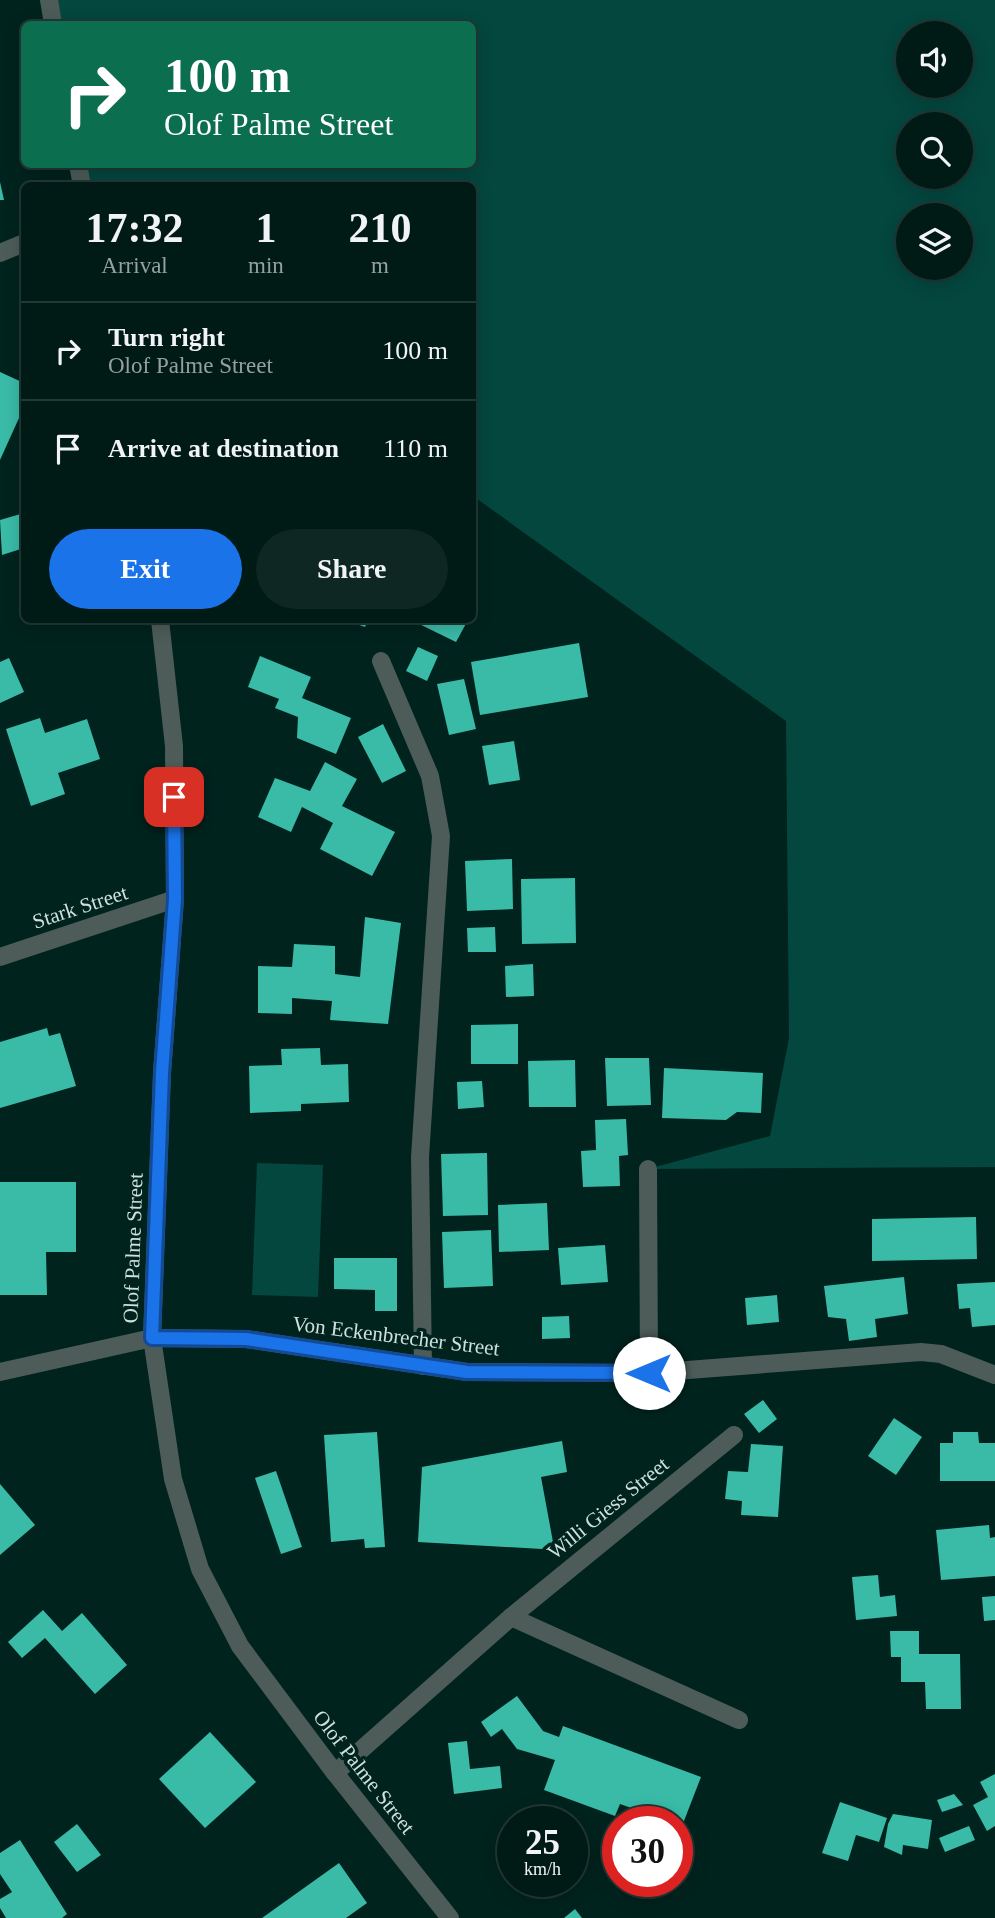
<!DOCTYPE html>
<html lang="en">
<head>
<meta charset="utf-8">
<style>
	:root { --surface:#001a16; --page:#0e2723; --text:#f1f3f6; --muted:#95a1a1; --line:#223835; --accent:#1a73e8 }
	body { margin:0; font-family:"Times New Roman",serif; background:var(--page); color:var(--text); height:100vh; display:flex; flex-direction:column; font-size:26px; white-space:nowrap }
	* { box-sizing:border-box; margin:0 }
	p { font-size:23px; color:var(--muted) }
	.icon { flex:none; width:38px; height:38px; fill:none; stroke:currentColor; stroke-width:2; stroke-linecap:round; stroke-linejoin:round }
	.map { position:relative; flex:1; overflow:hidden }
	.drawer { position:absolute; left:21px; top:182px; width:455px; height:441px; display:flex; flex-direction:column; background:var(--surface); border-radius:10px; box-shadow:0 4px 18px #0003,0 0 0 2px var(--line) }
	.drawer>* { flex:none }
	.guide { position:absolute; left:21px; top:21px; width:455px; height:147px; border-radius:10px; box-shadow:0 4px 18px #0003,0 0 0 2px var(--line); background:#0b6e4f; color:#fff; overflow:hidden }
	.buttons { position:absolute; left:896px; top:21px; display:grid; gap:14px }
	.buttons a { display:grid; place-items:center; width:77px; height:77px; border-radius:50%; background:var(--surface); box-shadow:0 4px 18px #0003,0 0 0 2px var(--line); font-size:35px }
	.speed { position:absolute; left:497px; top:1806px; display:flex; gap:14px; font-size:35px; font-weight:700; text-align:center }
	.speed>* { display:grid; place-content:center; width:91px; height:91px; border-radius:50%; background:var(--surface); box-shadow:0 4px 18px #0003,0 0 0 2px var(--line); line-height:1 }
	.speed small { font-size:18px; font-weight:400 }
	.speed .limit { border:10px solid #d22; background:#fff; color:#111 }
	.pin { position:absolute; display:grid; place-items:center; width:60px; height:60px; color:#fff; margin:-30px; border-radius:14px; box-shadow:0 4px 10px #0006 }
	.me { position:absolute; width:77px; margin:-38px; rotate:270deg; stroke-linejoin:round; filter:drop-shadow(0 0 5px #0008) }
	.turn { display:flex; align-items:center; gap:24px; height:147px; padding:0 28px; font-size:32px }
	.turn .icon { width:91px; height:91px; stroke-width:2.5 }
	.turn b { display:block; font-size:49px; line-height:60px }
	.eta { display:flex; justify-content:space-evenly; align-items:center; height:119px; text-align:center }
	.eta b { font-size:42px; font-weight:800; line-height:49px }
	.cta { display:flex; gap:14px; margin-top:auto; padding:14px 28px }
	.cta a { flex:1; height:80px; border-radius:42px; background:var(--accent); color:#fff; font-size:28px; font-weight:800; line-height:80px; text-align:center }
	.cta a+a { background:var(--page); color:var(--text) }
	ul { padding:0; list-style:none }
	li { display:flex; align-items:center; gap:21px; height:98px; padding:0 28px; border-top:2px solid var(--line) }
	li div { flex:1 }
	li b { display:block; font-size:26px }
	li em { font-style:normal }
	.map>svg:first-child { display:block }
	.green { fill:#04473f; fill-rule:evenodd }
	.building { fill:#3abba8 }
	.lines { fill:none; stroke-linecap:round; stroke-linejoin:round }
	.minor { stroke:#4d5c59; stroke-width:18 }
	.route-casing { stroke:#114b97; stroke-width:18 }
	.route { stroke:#1a73e8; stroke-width:12 }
	.labels { text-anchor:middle; stroke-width:7; stroke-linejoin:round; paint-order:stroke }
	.street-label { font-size:21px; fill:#cee1dd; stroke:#00231e }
</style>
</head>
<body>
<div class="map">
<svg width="995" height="1918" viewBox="0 0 995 1918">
	<rect width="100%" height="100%" fill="#00231e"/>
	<g class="green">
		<path d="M48 0H995V1167L648 1169 770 1136 789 1038 786 721 473 496 472 186 82 185 78 165 472 164V24H52ZM908 33H961V86H908ZM908 124H961V177H908ZM908 215H961V268H908Z"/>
		<path d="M257 1163 323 1165 318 1297 252 1295Z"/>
	</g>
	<g class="building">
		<path d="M0 182 4 200H0Z"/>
		<path d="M0 372 24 383V407L0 460Z"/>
		<path d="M24 513V548L2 555 0 520Z"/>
		<path d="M345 620H368L365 627Z"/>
		<path d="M411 620H468L456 642Z"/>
		<path d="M579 643 588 697 480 715 471 662Z"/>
		<path d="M418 647 438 656 427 681 406 671Z"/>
		<path d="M260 656 311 677 302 698 351 718 336 754 297 738 298 717 275 708 279 699 248 687Z"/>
		<path d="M9 658 24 692 0 703V662Z"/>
		<path d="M464 679 476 729 449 735 437 684Z"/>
		<path d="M40 718 45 733 87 719 100 759 58 773 65 794 31 806 6 729Z"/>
		<path d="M383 724 406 771 382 783 358 737Z"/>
		<path d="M514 741 520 780 489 785 482 746Z"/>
		<path d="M325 762 357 779 342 806 395 832 372 876 320 849 333 823 302 807 291 832 258 817 275 778 310 791Z"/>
		<path d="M512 859 513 909 467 911 465 861Z"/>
		<path d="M575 878 576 943 522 944 521 879Z"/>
		<path d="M365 917 401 923 388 1024 330 1020 332 1001 292 998V1014L258 1013V966L292 967 294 944 335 946V974L360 977Z"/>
		<path d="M495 927 496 952H468L467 928Z"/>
		<path d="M533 964 534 996 506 997 505 966Z"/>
		<path d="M518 1024V1064H471V1025Z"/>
		<path d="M47 1028 49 1036 60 1033 76 1086 0 1108V1042Z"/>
		<path d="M320 1048 321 1065 348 1064 349 1102 301 1104V1111L250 1113 249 1066 282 1065 281 1049Z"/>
		<path d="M605 1058H649L651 1105 607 1106Z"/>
		<path d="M575 1060 576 1107H529L528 1061Z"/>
		<path d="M664 1068 763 1073 761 1113 737 1112 726 1120 662 1118Z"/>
		<path d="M482 1081 484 1107 458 1109 457 1082Z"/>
		<path d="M626 1119 628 1155 619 1156 620 1186 583 1187 581 1151 596 1150 595 1120Z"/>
		<path d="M487 1153 488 1215 443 1216 441 1154Z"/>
		<path d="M0 1182H76V1252H46L47 1295H0Z"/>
		<path d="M547 1203 549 1250 499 1252 498 1205Z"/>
		<path d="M976 1217 977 1259 872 1261V1219Z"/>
		<path d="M491 1230 493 1286 444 1288 442 1232Z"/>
		<path d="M605 1245 608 1282 561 1285 558 1248Z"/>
		<path d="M334 1258H397V1311H375V1290L334 1289Z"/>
		<path d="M904 1277 908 1314 875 1319 877 1337 849 1341 846 1319 828 1317 824 1286Z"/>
		<path d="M995 1282V1325L972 1327 970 1308 959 1309 957 1284Z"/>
		<path d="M777 1295 779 1322 747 1325 745 1298Z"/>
		<path d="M569 1316 570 1338 542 1339V1317Z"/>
		<path d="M763 1400 777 1419 759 1433 744 1414Z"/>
		<path d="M894 1418 922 1437 896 1475 868 1456Z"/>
		<path d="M377 1432 385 1547 365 1548 364 1539 331 1542 324 1435Z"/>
		<path d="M953 1432H978L979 1443H995V1481H940V1443H953Z"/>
		<path d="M562 1441 567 1472 541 1477 553 1542 542 1549 418 1542 422 1467Z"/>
		<path d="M751 1444 783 1446 778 1517 741 1515 742 1501 725 1499 728 1471 748 1472Z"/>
		<path d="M276 1471 302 1547 281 1554 255 1478Z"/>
		<path d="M0 1484 35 1525 0 1555Z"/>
		<path d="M989 1525 990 1538 995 1537V1576L941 1580 936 1530Z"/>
		<path d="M878 1575 880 1597 895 1595 897 1616 856 1620 852 1577Z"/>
		<path d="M995 1596V1620L984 1621 982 1597Z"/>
		<path d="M43 1610 62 1631 82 1613 127 1665 95 1694 45 1638 22 1658 8 1642Z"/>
		<path d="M890 1631H919V1654H960L961 1709H926L925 1682H901V1657H891Z"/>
		<path d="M517 1696 543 1731 559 1737 563 1726 701 1777 682 1826 620 1804 615 1816 544 1790 555 1760 517 1749 502 1729 491 1737 481 1722Z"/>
		<path d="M210 1732 256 1782 205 1828 159 1779Z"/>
		<path d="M467 1741 470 1769 500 1766 502 1788 454 1794 448 1743Z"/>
		<path d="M995 1774V1826L987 1831 973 1805 988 1797 980 1782Z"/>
		<path d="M954 1794 963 1805 942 1812 937 1800Z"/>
		<path d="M840 1802 887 1818 879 1842 856 1835 848 1861 822 1853Z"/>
		<path d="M893 1814 932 1820 928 1849 903 1845 902 1855 884 1847 888 1824Z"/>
		<path d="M77 1824 101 1855 77 1872 54 1842Z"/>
		<path d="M969 1826 975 1840 945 1852 939 1838Z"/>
		<path d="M20 1840 67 1914 62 1918H6L0 1908V1899L12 1892 0 1874V1853Z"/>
		<path d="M339 1863 367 1903 346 1918H262Z"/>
		<path d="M575 1909 582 1918H564Z"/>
	</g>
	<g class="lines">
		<g class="minor">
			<path d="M49 0 53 24"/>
			<path d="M78 164 82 186"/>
			<path d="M0 253 24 243"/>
			<path d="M160 620 174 746 175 899 162 1073 152 1338 173 1479 200 1569 240 1646 335 1773 450 1918"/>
			<path d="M381 661 430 776 441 836 420 1157 423 1366"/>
			<path d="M0 957 175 899"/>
			<path d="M648 1169 649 1373"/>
			<path d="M0 1372 152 1338 246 1339 467 1372 649 1373 921 1352 941 1354 995 1375"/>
			<path d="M511 1617 739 1720"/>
			<path d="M335 1773 511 1617 734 1435"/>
		</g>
	</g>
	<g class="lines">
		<defs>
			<path id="route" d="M174 797 175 899 162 1073 152 1338 246 1339 467 1372 649 1373"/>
		</defs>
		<use href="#route" class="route-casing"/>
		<use href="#route" class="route"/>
	</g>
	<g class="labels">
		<g class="street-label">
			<text transform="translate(80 907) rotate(-18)" y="7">Stark Street</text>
			<text transform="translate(133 1248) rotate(-88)" y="7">Olof Palme Street</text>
			<text transform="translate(396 1336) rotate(7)" y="7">Von Eckenbrecher Street</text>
			<text transform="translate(608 1508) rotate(-39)" y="7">Willi Giess Street</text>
			<text transform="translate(364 1772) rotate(52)" y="7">Olof Palme Street</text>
		</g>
	</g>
</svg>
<div class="buttons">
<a><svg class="icon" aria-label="sound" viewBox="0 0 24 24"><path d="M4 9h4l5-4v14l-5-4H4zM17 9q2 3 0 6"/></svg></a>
<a><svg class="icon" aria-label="search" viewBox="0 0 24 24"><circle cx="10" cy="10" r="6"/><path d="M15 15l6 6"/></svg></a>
<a><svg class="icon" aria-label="layers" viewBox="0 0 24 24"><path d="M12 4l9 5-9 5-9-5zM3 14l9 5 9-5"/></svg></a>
</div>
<div class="speed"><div>25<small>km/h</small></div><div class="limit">30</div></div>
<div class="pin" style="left:174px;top:797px;background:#d93025"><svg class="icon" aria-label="arrive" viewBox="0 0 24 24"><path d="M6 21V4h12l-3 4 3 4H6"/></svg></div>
<svg class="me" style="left:649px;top:1373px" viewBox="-20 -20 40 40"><circle r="19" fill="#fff"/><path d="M0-13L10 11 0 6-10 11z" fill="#1a73e8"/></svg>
<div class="guide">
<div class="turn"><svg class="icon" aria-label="right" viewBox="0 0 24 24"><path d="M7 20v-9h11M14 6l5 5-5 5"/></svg><div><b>100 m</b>Olof Palme Street</div></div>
</div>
<section class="drawer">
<div class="eta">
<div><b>17:32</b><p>Arrival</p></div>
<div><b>1</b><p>min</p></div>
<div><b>210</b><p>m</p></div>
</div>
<ul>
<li><svg class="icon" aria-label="right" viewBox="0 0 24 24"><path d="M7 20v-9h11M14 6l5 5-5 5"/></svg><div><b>Turn right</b><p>Olof Palme Street</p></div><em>100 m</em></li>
<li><svg class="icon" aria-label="arrive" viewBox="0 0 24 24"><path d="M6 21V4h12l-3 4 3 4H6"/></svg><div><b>Arrive at destination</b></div><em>110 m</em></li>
</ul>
<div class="cta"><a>Exit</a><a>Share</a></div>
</section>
</div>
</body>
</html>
